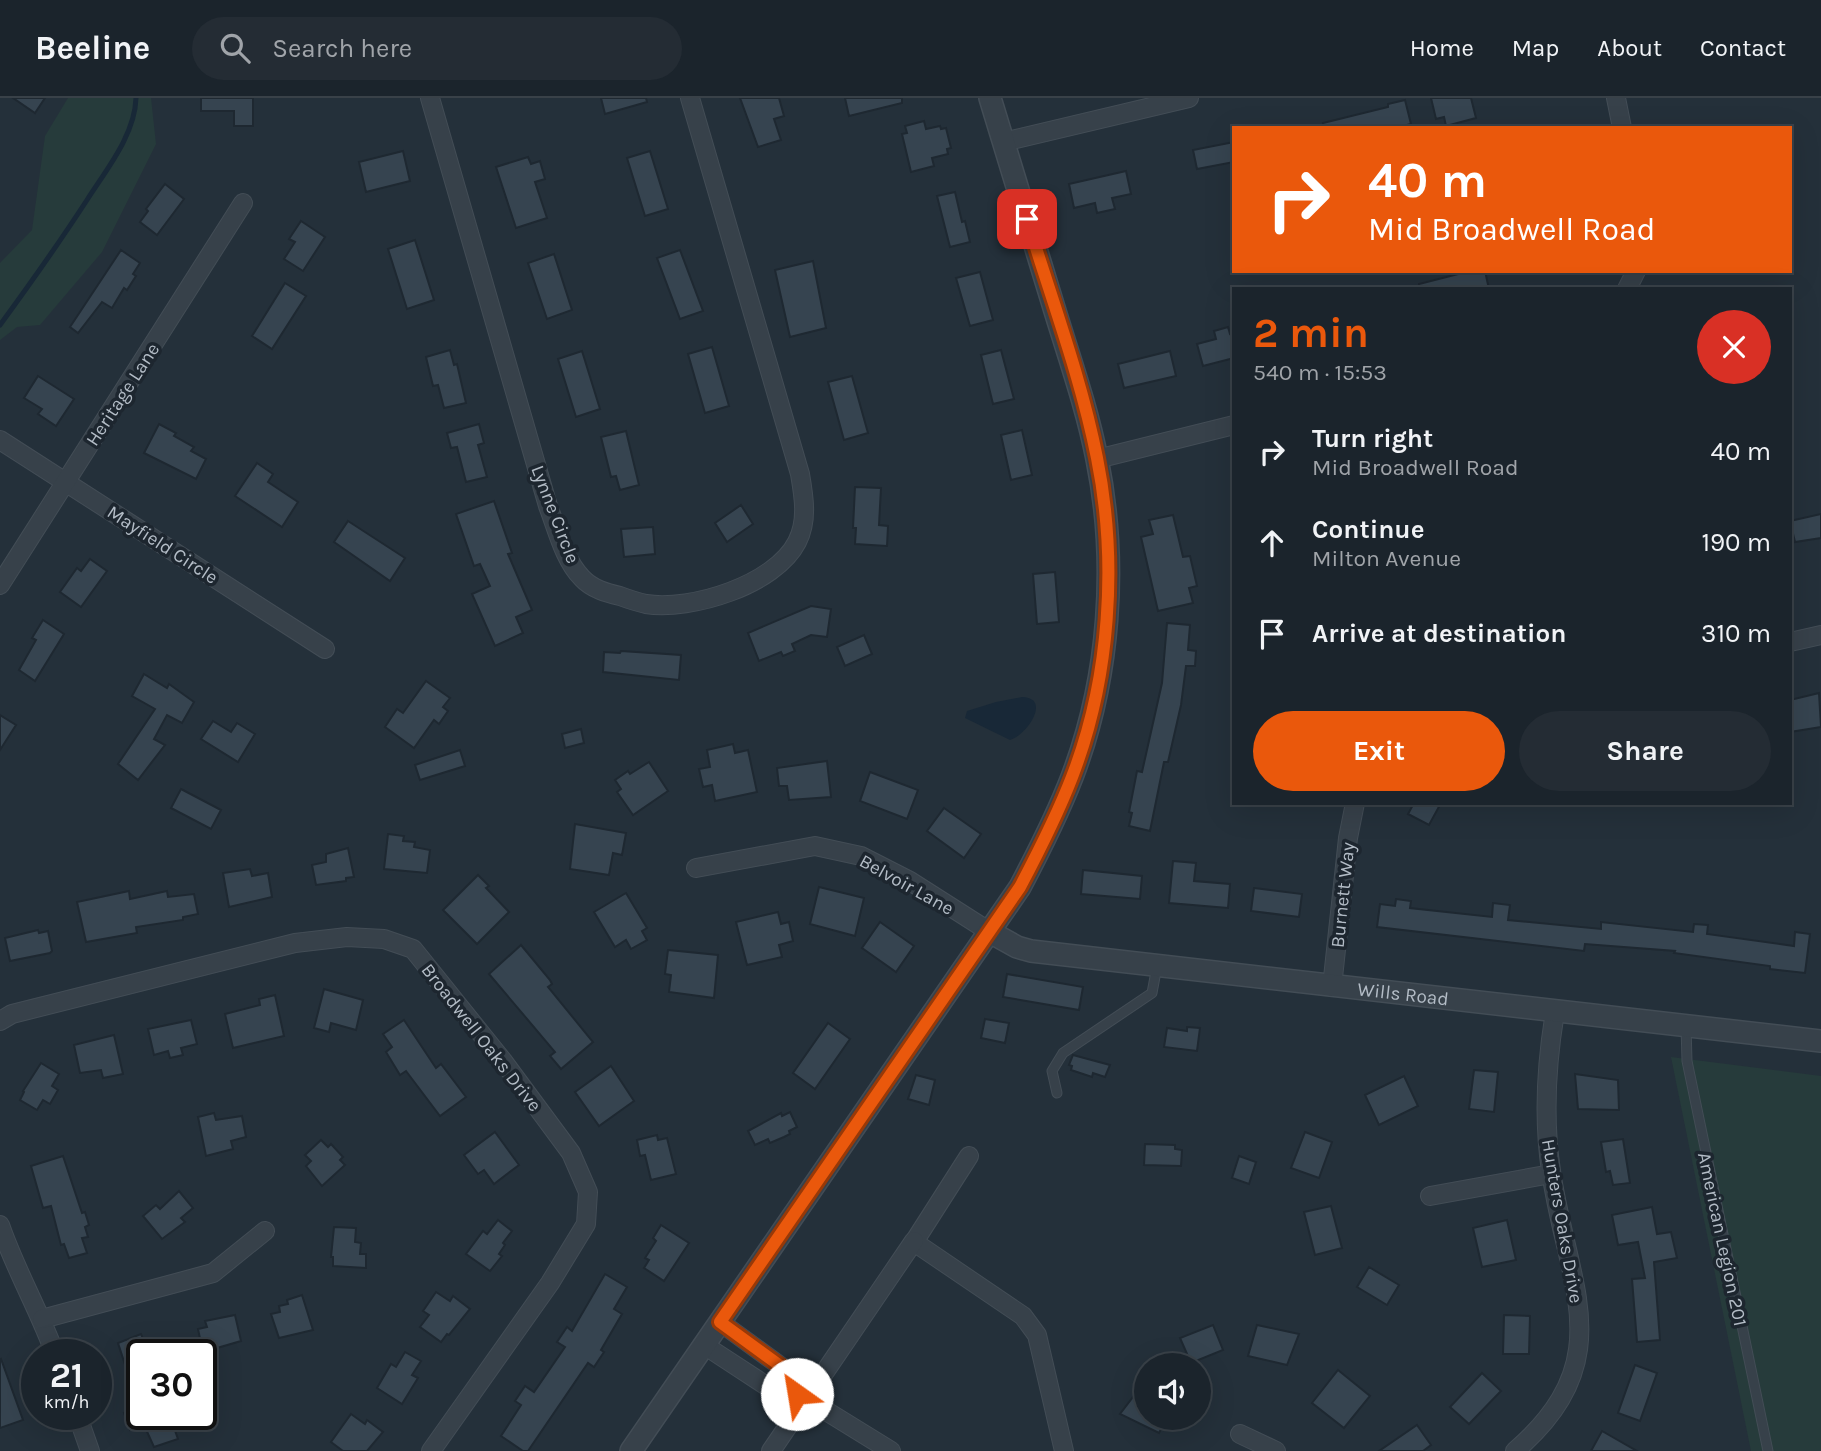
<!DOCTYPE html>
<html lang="en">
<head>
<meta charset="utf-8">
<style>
	:root { --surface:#1b242c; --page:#242c34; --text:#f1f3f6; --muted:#a0a4a9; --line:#394148; --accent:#ea580c }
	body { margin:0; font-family:Karla,sans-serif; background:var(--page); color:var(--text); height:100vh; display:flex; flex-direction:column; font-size:26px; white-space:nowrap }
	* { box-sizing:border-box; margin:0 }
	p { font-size:23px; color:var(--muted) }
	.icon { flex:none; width:38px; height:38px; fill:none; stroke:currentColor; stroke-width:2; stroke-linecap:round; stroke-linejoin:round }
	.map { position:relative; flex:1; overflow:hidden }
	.panel { position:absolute; left:1232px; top:189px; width:560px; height:518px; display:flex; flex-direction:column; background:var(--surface); border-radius:0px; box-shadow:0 7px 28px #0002,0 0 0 2px var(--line) }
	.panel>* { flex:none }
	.top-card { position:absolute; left:1232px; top:28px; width:560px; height:147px; border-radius:0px; box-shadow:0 7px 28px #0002,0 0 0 2px var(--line); background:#ea580c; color:#fff; overflow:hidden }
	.buttons { position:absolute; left:1134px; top:1255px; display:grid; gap:14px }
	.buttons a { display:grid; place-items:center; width:77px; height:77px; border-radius:50%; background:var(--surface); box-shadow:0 7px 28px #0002,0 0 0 2px var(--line); font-size:35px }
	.speed { position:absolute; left:21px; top:1241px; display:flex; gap:14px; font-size:35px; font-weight:700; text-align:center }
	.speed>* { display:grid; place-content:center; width:91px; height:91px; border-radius:50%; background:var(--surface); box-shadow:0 7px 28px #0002,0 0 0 2px var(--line); line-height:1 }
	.speed small { font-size:18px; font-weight:400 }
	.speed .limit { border:4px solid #111; border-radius:10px; background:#fff; color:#111 }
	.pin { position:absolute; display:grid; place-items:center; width:60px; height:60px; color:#fff; margin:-30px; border-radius:14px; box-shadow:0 4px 10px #0006 }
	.me { position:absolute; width:77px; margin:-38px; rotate:328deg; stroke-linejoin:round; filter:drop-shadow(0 0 5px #0008) }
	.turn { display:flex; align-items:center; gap:24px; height:147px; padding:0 21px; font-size:32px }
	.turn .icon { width:91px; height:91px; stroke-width:2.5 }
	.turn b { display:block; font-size:49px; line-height:60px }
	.round { display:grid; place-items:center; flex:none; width:74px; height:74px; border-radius:37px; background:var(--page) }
	.headline { display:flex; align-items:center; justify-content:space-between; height:119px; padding:0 21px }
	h1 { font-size:42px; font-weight:700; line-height:52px; color:var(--accent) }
	.button { display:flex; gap:14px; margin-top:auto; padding:14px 21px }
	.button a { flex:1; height:80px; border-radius:42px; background:var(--accent); color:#fff; font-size:28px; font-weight:700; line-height:80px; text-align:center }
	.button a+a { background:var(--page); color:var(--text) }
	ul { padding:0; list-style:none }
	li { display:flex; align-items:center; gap:21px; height:91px; padding:0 21px }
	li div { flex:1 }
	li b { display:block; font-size:26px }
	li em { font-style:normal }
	header { display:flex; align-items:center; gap:42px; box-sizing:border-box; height:98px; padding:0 35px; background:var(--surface); border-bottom:2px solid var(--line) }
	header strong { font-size:33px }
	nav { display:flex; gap:38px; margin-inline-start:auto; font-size:24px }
	.search { width:490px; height:63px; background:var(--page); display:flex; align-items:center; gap:18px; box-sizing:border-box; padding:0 24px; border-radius:38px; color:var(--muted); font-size:26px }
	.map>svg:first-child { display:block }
	.green { fill:#263b3b }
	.water { fill:#182837 }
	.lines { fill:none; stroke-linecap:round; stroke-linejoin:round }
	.stream { stroke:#182837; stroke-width:5 }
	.building { fill:#364450; stroke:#1e2831; stroke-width:2 }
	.service-casing { stroke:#434d56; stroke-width:11 }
	.minor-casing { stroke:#434d56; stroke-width:20 }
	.tertiary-casing { stroke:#434d56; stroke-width:24 }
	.service { stroke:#37414a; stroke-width:9 }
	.minor { stroke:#37414a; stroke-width:18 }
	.tertiary { stroke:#37414a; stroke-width:21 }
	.route-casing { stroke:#983908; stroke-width:18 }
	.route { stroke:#ea580c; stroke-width:12 }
	.labels { text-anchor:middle; stroke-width:7; stroke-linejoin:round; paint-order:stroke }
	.street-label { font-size:19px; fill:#b3bcc6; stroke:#1d262f }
</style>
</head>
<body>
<header>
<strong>Beeline</strong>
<div class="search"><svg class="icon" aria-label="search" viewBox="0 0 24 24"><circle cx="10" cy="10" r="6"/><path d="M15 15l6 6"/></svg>Search here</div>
<nav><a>Home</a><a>Map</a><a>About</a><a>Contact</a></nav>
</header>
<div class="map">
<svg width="1821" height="1353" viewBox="0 0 1821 1353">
	<rect width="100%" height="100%" fill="#24303a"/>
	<g class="green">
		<path d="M68 0H151L156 46 102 154 40 227 17 229 0 242V165L32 132 45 38Z"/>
		<path d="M1671 959 1821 978V1353H1751Z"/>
	</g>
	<path class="water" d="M1022 599C1052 600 1027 637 1010 642L965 620 967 613 996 604Z"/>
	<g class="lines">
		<path class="stream" d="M0 227C30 186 59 145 87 102 106 72 135 37 136 0"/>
	</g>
	<g class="building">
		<path d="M13 0H45L35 15Z"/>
		<path d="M201 0H253V28H234V13H201Z"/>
		<path d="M601 0H646L647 4 605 16Z"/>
		<path d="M740 0H779L784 18 774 21 781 42 758 49Z"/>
		<path d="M845 0H902V5L849 18Z"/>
		<path d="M1431 0H1471L1476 20 1446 28 1444 19 1436 21Z"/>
		<path d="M1405 2 1411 26 1394 30H1324L1323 25 1388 9V6Z"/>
		<path d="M924 23 926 31 940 28 941 31 946 30 951 50 947 51 948 56 932 60 934 68 911 74 902 36 907 35 905 28Z"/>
		<path d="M1234 44V64L1197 71 1193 52Z"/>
		<path d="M403 53 410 83 366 94 359 64Z"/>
		<path d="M650 53 668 111 645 118 627 60Z"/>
		<path d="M528 59 531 66 540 63 545 81 535 84 547 120 516 130 496 69Z"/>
		<path d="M1126 73 1131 96 1112 100 1115 111 1097 115 1095 105 1074 110 1069 86Z"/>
		<path d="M165 86 184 101 157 137 140 124 148 113 146 111Z"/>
		<path d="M955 94 962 124 965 123 970 144 950 149 937 98Z"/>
		<path d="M301 123 325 139 303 173 284 161 295 144 289 141Z"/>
		<path d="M415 142 434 202 407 211 388 151Z"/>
		<path d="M121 152 140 165 133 176 136 178 127 192 124 190 112 210 102 204 78 235 70 229Z"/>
		<path d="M680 152 703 213 680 221 657 160Z"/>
		<path d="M554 156 572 212 547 221 528 165Z"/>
		<path d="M813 163 826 230 790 239 775 172Z"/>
		<path d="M1470 173H1485L1489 191H1419V186Z"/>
		<path d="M980 174 993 222 970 228 956 180Z"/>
		<path d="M285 185 306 198 272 251 252 238Z"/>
		<path d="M1228 229 1230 236 1234 235V260L1203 268 1197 246 1216 241 1214 233Z"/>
		<path d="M712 249 729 308 705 315 688 256Z"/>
		<path d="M450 252 454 267 457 266 466 305 444 310 438 287 433 288 426 259Z"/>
		<path d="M1001 252 1014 301 993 306 981 257Z"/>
		<path d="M582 253 600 311 576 319 558 261Z"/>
		<path d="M1170 253 1176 278 1124 290 1118 266Z"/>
		<path d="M38 278 74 301 56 328 38 316 42 311 24 300Z"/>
		<path d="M852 278 868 335 844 342 828 284Z"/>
		<path d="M159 326 176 335 174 338 194 349 191 353 206 361 196 381 144 355Z"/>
		<path d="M479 326 484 345 478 347 487 379 466 384 457 349 451 350 447 335Z"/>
		<path d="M1022 332 1032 377 1011 382 1001 337Z"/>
		<path d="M626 333 639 387 620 392 616 378 611 379 601 339Z"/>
		<path d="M257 365 273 376 268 384 298 404 282 429 235 398Z"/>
		<path d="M855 389 881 390 879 427 888 428 887 448 855 446 856 430H853Z"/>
		<path d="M494 403 512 455 508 456 532 512 516 519 523 535 495 548 472 496 490 488 480 466 474 468 456 416Z"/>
		<path d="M741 407 753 426 727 444 715 425Z"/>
		<path d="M1821 416V440L1795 444 1790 423Z"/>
		<path d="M1173 417 1183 459 1190 458 1197 488 1189 490 1193 505 1158 513 1141 439 1153 436 1149 422Z"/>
		<path d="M348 423 405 460 390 483 334 444Z"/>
		<path d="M653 429 655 456 624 459 621 431Z"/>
		<path d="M90 461 107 473 81 509 60 494 77 470 81 473Z"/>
		<path d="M1055 474 1059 524 1037 526 1033 476Z"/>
		<path d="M811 508 831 511 827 539 811 537 792 546 795 553 783 558 781 554 759 563 748 535Z"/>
		<path d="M43 522 64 536 35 583 19 572 36 542 32 540Z"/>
		<path d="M1167 525 1190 527 1188 552 1196 553 1195 568H1186L1181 607 1168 664H1164L1150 733 1129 728 1132 715 1129 714 1137 673 1142 674 1162 585Z"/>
		<path d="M864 537 872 556 845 568 837 549Z"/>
		<path d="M621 553 681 557 679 582 603 574 604 554 620 555Z"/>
		<path d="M144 576 167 590 169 586 194 604 182 625 167 617 154 641 165 647 138 682 118 666 155 611 132 598Z"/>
		<path d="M426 583 450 600 443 609 448 613 439 626 434 622 414 650 385 629 397 611 403 615Z"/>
		<path d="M1819 595 1821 629 1790 634V602Z"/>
		<path d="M0 617 16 627 0 652Z"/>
		<path d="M213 623 231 634 237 625 255 636 238 664 201 641Z"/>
		<path d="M581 631 584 645 565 650 562 636Z"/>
		<path d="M733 646 735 655 748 652 757 694 715 703 712 687 703 689 699 671 710 669 707 652Z"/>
		<path d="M460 652 465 668 420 682 415 667Z"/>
		<path d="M827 663 831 699 789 702 787 688H779L777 670Z"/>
		<path d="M649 664 668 693 633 717 617 694 621 691 615 682 628 673 630 676Z"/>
		<path d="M870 674 918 692 907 721 860 703Z"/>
		<path d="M181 691 221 712 211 731 171 710Z"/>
		<path d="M1414 705H1441L1429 727 1408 716Z"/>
		<path d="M944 710 981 736 964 760 927 733Z"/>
		<path d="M575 726 626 735 622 757 613 755 609 777 570 771Z"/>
		<path d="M388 736 404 738 403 743 415 744 414 749 430 752 427 775 384 771Z"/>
		<path d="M348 750 354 779 346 780V783L316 787 312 767 326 764V756Z"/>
		<path d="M1173 763 1196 765 1194 783 1230 786 1228 810 1169 805Z"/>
		<path d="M250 771 252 778 268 775 272 799 229 809 223 775Z"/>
		<path d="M1083 772 1142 778 1140 801 1081 796Z"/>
		<path d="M478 777 489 788 486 790 509 814 477 846 443 812Z"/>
		<path d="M819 789 864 800 855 838 810 826Z"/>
		<path d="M1254 790 1302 796 1299 819 1251 813Z"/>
		<path d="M129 793 130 801 167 793 168 799 194 796 198 816 183 819V822L136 829 137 835 86 844 77 804Z"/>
		<path d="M626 795 647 830 642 833 647 842 631 851 626 842 615 849 594 814Z"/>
		<path d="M1396 801 1411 803 1410 810 1492 819 1493 805 1510 807 1508 822 1601 831V824L1693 834 1694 826 1708 827 1707 836 1794 848 1795 834 1810 836 1805 875 1770 871V868L1674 855 1675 853 1585 846 1584 853 1377 829 1380 806 1395 808Z"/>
		<path d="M778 814 781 826 789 824 793 843 779 847 782 859 747 867 736 824Z"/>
		<path d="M880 824 914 848 896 874 862 850Z"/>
		<path d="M38 832 39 835 48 833 52 853 50 855 10 863 5 840Z"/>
		<path d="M521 847 550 882 552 886 548 889 593 944 561 971 550 958 555 954 489 876Z"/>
		<path d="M668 852 718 857 714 900 669 894 671 877 665 876Z"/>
		<path d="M1007 876 1083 889 1079 912 1003 899Z"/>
		<path d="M324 891 363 902 356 932 331 925 329 934 314 930Z"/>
		<path d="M275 897 284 938 233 950 225 916 260 907 259 901Z"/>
		<path d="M985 921 1009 925 1005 945 981 940Z"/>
		<path d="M191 922 197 946 181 950 183 957 170 960 168 953 154 957 148 931Z"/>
		<path d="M404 922 436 970 441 966 466 999 440 1018 406 973 400 977 386 954 392 949 383 936Z"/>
		<path d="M828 925 850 941 815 991 793 975Z"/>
		<path d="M1187 929 1200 930 1197 953 1164 949 1167 930 1187 933Z"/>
		<path d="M114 937 123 976 103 980 101 972 80 975 74 947Z"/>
		<path d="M1073 957 1110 967 1105 979 1093 975 1092 979 1071 972 1072 968 1069 967Z"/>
		<path d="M41 965 59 976 52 988 58 992 50 1006 43 1002 37 1012 20 1002 24 994 23 993Z"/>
		<path d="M611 968 634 1003 599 1028 575 994Z"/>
		<path d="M1474 972 1498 974 1494 1014 1469 1011Z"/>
		<path d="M1575 976 1618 982 1619 1012 1578 1011Z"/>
		<path d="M916 977 935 982 929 1007 908 1001Z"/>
		<path d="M1404 978 1418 1008 1379 1027 1365 997Z"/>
		<path d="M790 1014 797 1029 789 1033 790 1036 784 1039 770 1045 768 1041 755 1047 748 1033 781 1015 782 1018Z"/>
		<path d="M214 1015 216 1022 242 1018 246 1039 231 1043 233 1051 206 1058 198 1019Z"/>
		<path d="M495 1034 519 1067 494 1086 484 1072 478 1076 464 1057Z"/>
		<path d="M1305 1034 1332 1044 1319 1080 1291 1070Z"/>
		<path d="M657 1037 658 1042 667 1040 676 1076 651 1082 645 1057 640 1058 637 1042Z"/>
		<path d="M1623 1041 1630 1085 1613 1087 1610 1073 1606 1074 1601 1044Z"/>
		<path d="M321 1042 328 1049 331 1046 343 1059 340 1062 345 1067 322 1088 306 1068 311 1063 305 1057Z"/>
		<path d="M1145 1046 1175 1047V1051L1182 1052 1181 1068 1144 1067Z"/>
		<path d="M63 1058 82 1115 85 1114 89 1127 85 1129 88 1139 82 1140 87 1155 69 1160 64 1146 61 1147 51 1108 43 1110 31 1068Z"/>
		<path d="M1239 1058 1256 1064 1249 1086 1232 1080Z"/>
		<path d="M179 1093 193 1110 181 1120 185 1124 162 1141 143 1118 156 1107 160 1111Z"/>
		<path d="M1331 1108 1342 1150 1315 1157 1304 1114Z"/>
		<path d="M1652 1109 1657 1136 1671 1134 1677 1160 1654 1164 1660 1242 1637 1244 1632 1181 1645 1180 1638 1144 1618 1147 1612 1117Z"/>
		<path d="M498 1122 512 1133 503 1145 505 1147 499 1156 502 1158 490 1173 466 1156 483 1133 487 1136Z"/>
		<path d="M1507 1122 1516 1162 1482 1169 1473 1130Z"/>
		<path d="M661 1127 689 1145 664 1183 644 1170 649 1162 645 1160 656 1143 653 1140Z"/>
		<path d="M334 1129 356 1130 355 1144 361 1145 360 1156H366V1170L333 1168V1159H331Z"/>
		<path d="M1369 1169 1399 1187 1387 1207 1357 1189Z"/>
		<path d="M605 1176 627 1189 614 1211 622 1216 601 1252 604 1254 594 1269 588 1265 528 1353H523L501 1338 521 1307 515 1303 525 1288 534 1294 565 1249 557 1244 567 1229 572 1233Z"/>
		<path d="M436 1194 450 1203 453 1198 470 1211 449 1237 447 1236 441 1244 420 1229 429 1217 423 1213Z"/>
		<path d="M302 1197 313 1232 279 1240 271 1216 280 1214 279 1208 288 1206 287 1202Z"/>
		<path d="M235 1217 241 1243 217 1250 218 1257 204 1260 198 1231 207 1229 205 1223Z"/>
		<path d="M1504 1217 1530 1218 1529 1256H1503Z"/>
		<path d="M1213 1227 1223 1252 1191 1265 1180 1240Z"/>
		<path d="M1257 1227 1299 1236 1287 1267 1248 1258Z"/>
		<path d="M141 1236 149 1256H142V1278L130 1282 118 1245Z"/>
		<path d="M405 1254 421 1263 412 1277 418 1280 402 1306 377 1290 391 1266 396 1269Z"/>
		<path d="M1 1261 23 1322 0 1330V1262Z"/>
		<path d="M1635 1267 1657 1275 1640 1323 1618 1315Z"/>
		<path d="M1338 1272 1370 1298 1344 1330 1312 1305Z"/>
		<path d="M1482 1275 1501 1293 1469 1326 1450 1309Z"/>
		<path d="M1146 1282V1320H1167L1159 1335 1120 1316Z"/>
		<path d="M142 1309V1316H169L178 1341 154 1349 144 1327 130 1332 124 1315Z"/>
		<path d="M351 1316 365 1326 367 1322 383 1334 367 1353H343L331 1344Z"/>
		<path d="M1417 1327 1431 1347 1423 1353H1379Z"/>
		<path d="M1602 1333 1637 1353H1591Z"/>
	</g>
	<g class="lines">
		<defs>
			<g id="service">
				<path d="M1686 928 1687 963 1768 1353"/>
				<path d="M1057 995 1052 973 1063 955 1152 895 1157 868"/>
			</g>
			<g id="minor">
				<path d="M430 0 548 408C557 431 564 462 582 480 592 491 607 495 620 498 628 501 637 504 646 506 691 513 775 487 797 444 808 423 804 399 800 376L690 0"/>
				<path d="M1616 0 1622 30"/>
				<path d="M1003 44 1189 0"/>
				<path d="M1627 191 1636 173"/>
				<path d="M0 342 325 551"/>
				<path d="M1097 361 1234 327"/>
				<path d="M0 487 243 105"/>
				<path d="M1790 544 1821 537"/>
				<path d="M696 770 815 748 861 758 910 783 990 834"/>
				<path d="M1332 889 1348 740 1355 705"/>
				<path d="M0 923 12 916 295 845 347 839 384 841 413 851 503 963 571 1055 588 1094 586 1126 550 1185 431 1353"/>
				<path d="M969 1058 914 1144 1023 1218 1037 1237 1064 1353"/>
				<path d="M1430 1098 1551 1076"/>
				<path d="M0 1127C15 1171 39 1212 55 1256"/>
				<path d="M42 1221 213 1175 265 1133"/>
				<path d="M704 1247 782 1298 797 1295 794 1278 720 1224"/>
				<path d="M797 1295 891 1353"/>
				<path d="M77 1316 90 1353"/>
				<path d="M1240 1336 1276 1353"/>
				<path d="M771 1353 914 1143"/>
				<path d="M1515 1353C1622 1261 1567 1187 1551 1073 1543 1019 1546 968 1555 914"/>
			</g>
			<g id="tertiary">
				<path id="s1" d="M990 834 1017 849 1031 853 1821 943"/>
				<path d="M631 1353 1020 789C1039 753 1057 718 1072 679 1110 580 1118 464 1097 361 1087 310 1070 262 1055 213 1033 142 1011 71 990 0"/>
			</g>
		</defs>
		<use href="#service" class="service-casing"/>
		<use href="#minor" class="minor-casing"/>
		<use href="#tertiary" class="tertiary-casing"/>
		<use href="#service" class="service"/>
		<use href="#minor" class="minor"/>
		<use href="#tertiary" class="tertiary"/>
	</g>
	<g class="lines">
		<defs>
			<path id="route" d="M797 1296 794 1278 720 1224 1020 789C1039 753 1057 718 1072 679 1110 581 1118 464 1097 360 1081 279 1051 200 1027 121"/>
		</defs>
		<use href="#route" class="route-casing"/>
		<use href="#route" class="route"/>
	</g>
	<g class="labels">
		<g class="street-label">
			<text transform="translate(122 296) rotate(-57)" y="7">Heritage Lane</text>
			<text transform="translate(556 416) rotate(69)" y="7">Lynne Circle</text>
			<text transform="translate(163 446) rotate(33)" y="7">Mayfield Circle</text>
			<text transform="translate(907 786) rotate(29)" y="7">Belvoir Lane</text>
			<text transform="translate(1342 797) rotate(-84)" y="7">Burnett Way</text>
			<text dy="7" stroke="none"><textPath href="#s1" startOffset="420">Wills Road</textPath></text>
			<text transform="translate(482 939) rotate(52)" y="7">Broadwell Oaks Drive</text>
			<text transform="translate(1563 1123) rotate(80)" y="7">Hunters Oaks Drive</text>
			<text transform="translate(1723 1141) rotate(78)" y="7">American Legion 201</text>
		</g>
	</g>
</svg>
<div class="buttons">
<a><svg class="icon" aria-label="sound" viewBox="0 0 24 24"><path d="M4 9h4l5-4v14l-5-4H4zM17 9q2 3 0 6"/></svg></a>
</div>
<div class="speed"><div>21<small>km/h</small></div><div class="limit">30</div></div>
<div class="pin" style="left:1027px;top:121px;background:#d93025"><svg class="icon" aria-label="arrive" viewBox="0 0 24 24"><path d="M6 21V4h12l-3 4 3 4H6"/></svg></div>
<svg class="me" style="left:797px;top:1296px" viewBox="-20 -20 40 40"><circle r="19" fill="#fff"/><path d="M0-13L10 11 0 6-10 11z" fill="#ea580c"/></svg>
<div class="top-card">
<div class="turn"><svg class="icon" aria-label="right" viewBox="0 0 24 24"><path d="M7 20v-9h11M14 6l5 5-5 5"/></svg><div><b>40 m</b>Mid Broadwell Road</div></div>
</div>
<section class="panel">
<div class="headline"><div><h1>2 min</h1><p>540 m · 15:53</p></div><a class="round" style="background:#d93025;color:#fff"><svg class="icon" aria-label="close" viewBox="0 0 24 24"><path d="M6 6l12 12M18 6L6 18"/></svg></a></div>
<ul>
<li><svg class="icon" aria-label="right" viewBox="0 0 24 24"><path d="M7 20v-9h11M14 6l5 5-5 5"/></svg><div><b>Turn right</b><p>Mid Broadwell Road</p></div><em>40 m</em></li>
<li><svg class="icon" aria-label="ahead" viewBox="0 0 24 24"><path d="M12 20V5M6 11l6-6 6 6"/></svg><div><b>Continue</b><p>Milton Avenue</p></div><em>190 m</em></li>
<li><svg class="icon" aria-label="arrive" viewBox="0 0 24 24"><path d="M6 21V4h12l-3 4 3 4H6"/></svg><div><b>Arrive at destination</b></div><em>310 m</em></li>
</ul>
<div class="button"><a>Exit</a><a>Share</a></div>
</section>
</div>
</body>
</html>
